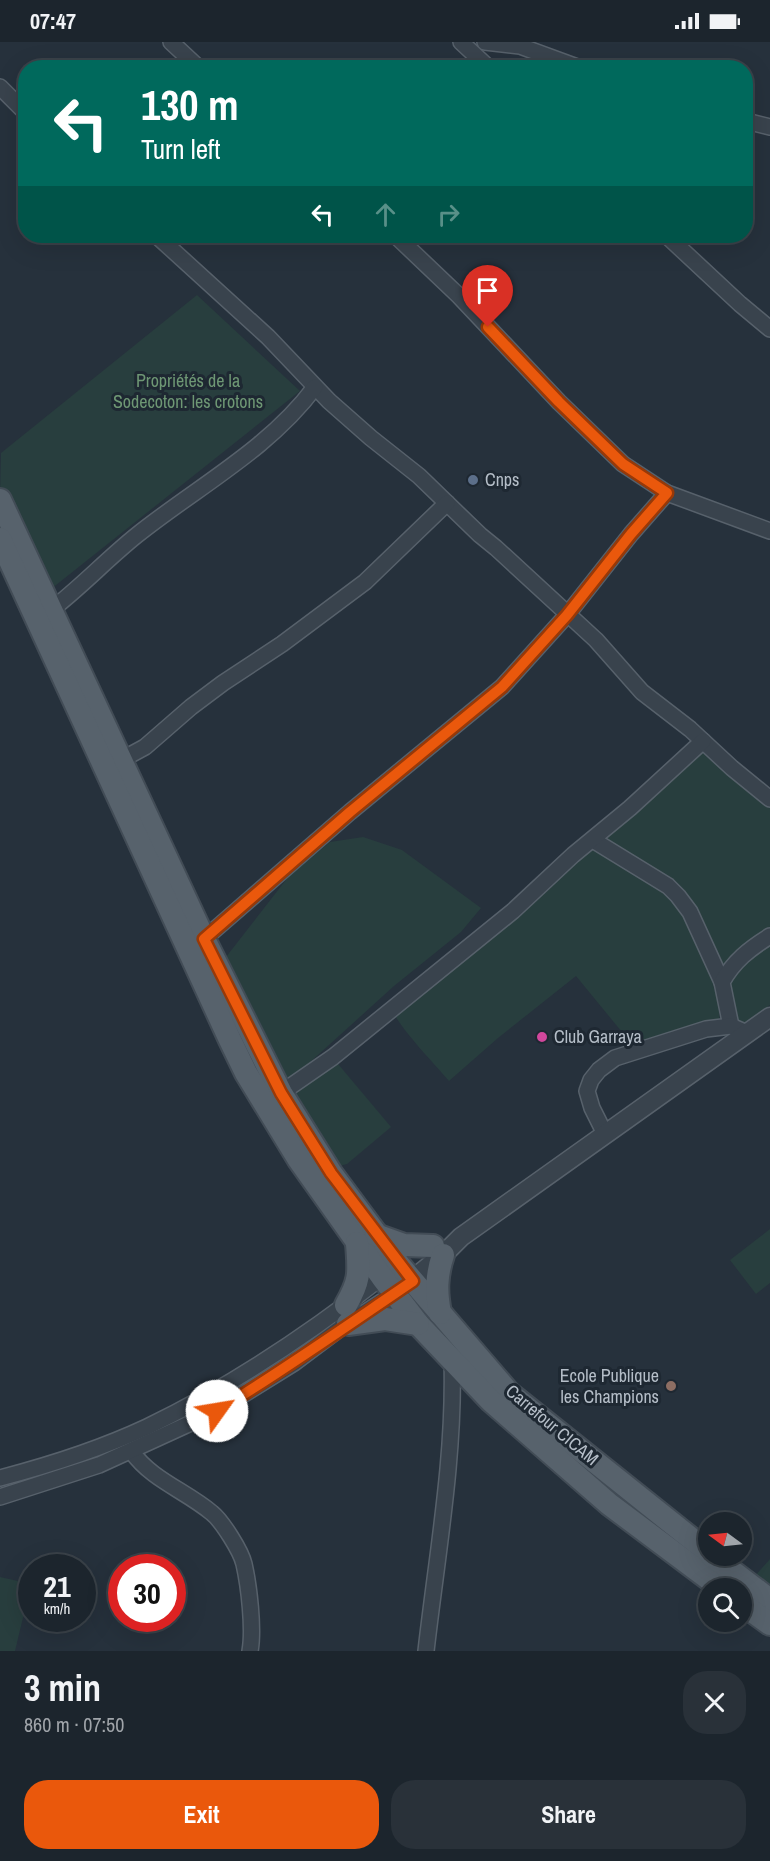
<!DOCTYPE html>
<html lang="en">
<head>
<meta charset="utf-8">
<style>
	:root { --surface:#1c252d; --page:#293139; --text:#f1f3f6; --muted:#a0a5aa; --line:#3a4249; --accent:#ea580c }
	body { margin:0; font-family:"Archivo Narrow",sans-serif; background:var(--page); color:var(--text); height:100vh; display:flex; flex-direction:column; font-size:22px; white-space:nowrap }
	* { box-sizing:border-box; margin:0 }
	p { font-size:20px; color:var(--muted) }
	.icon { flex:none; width:33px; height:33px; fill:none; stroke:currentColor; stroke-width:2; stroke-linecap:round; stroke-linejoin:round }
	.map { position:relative; height:1609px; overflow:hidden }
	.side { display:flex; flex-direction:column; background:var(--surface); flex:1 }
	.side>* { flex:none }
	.hud { position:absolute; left:18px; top:18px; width:735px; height:183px; border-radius:24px; box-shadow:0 6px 24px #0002,0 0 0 2px var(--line); background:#00695c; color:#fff; overflow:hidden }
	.needle { width:39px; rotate:285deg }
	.buttons { position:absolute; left:698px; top:1470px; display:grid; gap:12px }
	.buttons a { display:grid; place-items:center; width:54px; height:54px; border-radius:50%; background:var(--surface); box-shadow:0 6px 24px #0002,0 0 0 2px var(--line); font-size:30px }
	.speed { position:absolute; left:18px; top:1512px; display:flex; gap:12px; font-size:30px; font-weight:700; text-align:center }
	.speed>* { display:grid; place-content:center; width:78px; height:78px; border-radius:50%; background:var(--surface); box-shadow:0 6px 24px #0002,0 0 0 2px var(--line); line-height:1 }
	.speed small { font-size:15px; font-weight:400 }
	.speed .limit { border:9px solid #d22; background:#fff; color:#111 }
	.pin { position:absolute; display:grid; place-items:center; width:51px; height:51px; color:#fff; margin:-62px -26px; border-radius:50% 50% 50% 0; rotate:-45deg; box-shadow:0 0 6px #0007 }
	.pin .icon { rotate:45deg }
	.me { position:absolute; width:66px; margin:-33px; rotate:58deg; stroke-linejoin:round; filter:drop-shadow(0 0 4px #0008) }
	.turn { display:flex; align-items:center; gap:21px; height:126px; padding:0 24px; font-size:27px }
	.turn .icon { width:78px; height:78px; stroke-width:2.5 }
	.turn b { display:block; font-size:42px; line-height:51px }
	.lanes { display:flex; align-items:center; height:57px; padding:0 24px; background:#0003; justify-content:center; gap:30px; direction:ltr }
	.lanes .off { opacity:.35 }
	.round { display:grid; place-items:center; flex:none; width:63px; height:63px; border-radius:24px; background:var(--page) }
	.headline { display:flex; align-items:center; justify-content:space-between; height:102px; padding:0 24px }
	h1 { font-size:36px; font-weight:700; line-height:45px }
	.action { display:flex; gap:12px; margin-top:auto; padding:12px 24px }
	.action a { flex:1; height:69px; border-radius:24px; background:var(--accent); color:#fff; font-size:24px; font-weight:700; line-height:69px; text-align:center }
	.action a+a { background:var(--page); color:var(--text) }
	.status { display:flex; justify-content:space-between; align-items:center; height:42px; padding:0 30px; background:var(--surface); direction:ltr }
	.status svg { height:16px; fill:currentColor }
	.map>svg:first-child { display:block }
	.green { fill:#283e3e }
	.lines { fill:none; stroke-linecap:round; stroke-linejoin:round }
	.minor-casing { stroke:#57616b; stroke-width:18 }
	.tertiary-casing { stroke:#57616b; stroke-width:21 }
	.primary-casing { stroke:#424c56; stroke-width:26 }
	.minor { stroke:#39434d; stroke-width:15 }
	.tertiary { stroke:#39434d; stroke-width:18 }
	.primary { stroke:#57626c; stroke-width:22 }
	.route-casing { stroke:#983908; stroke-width:15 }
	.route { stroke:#ea580c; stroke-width:10 }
	.service-dot { fill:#5c6f8a; stroke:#1e2832; stroke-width:2 }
	.hotel-dot { fill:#d1479c; stroke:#1e2832; stroke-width:2 }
	.education-dot { fill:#8d6e63; stroke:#1e2832; stroke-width:2 }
	.labels { text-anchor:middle; stroke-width:6; stroke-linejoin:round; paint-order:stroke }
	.park-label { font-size:18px; fill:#6e9774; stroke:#1e2832 }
	.poi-label { font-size:18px; fill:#b5bec8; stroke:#1e2832; text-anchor:start }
	.street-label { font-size:18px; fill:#b5bec8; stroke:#1e2832 }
</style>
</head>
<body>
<div class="status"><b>07:47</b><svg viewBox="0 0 49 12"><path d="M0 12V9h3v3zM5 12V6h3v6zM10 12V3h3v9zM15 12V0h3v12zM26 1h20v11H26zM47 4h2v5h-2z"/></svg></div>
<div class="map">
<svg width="770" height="1609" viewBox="0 0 770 1609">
	<rect width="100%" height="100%" fill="#26313c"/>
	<g class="green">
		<path d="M197 253 300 349 41 555 0 455 1 411Z"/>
		<path d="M697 706 739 742 770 764V963L728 994 715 993 723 982V956L715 948 712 941 718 957 720 983 636 1007 629 1003 626 995 576 934 498 996 449 1039C435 1022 392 979 389 960L583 805Z"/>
		<path d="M363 795 402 808 481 866 461 890 394 944 286 1042 219 924 289 834 330 800Z"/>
		<path d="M333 1016 391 1085 347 1122 332 1126 288 1049Z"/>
		<path d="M770 1187V1241L756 1252 730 1218Z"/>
		<path d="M770 1517V1563L745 1545Z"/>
		<path d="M0 1535 31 1542 15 1609H0Z"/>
	</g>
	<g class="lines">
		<defs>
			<g id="minor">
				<path d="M171 0 199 26"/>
				<path d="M461 0 489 26"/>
				<path d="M485 0 520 4 580 26"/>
				<path d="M0 45 26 71"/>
				<path d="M746 79 770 85"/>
				<path d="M157 194 268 295 329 359 371 396 419 434 480 493 496 506 596 598 642 650 690 687 732 726 770 757"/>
				<path d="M396 194 459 254 559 360 623 422 667 451 770 489"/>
				<path d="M667 194 740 262 770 287"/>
				<path d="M51 568C81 545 107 517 137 493 197 445 269 407 315 345"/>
				<path d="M121 718 145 705 191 665 223 641 282 602 365 540 447 461"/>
				<path d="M593 798 668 844 678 854 690 870 722 940"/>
				<path d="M204 897 350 770 502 645 567 573 631 492 667 451"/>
				<path d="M731 984 722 940C734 919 749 907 770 894"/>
				<path d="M281 1051 333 1015 513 869 573 813 630 766 703 699"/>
				<path d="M605 1092 592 1066 587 1049 591 1038 599 1028 615 1016 706 987 731 984 747 991"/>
				<path d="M132 1410C152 1438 186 1449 212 1471 222 1479 241 1509 244 1522 249 1544 254 1587 250 1609"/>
				<path d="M0 1436C50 1423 100 1407 147 1385 230 1345 309 1292 382 1235"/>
				<path d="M0 1455 99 1423 217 1369 294 1321 338 1288 395 1251"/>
				<path d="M426 1609C437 1512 455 1415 452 1318"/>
			</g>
			<path id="tertiary" d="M402 1246 443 1213 461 1195 770 975"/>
			<g id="primary">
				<path d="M0 458 204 897 281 1051 331 1131 400 1224 509 1351 708 1510"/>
				<path d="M0 497 230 998 246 1031 299 1118 382 1235 418 1282 491 1359 609 1462 721 1546"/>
				<path d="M376 1193 404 1203 433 1204"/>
				<path d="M346 1263C361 1237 359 1230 357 1201"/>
				<path d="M440 1271C436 1250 436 1234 443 1213"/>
				<path d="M348 1282 385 1277 418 1282"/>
				<path d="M712 1514 770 1558"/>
				<path d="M741 1561 770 1582"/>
			</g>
		</defs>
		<use href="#minor" class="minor-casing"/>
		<use href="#tertiary" class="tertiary-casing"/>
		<use href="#primary" class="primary-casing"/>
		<use href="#minor" class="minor"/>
		<use href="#tertiary" class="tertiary"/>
		<use href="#primary" class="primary"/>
	</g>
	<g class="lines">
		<defs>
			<path id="route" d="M217 1369C284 1328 348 1283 413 1239L331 1131 281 1051 204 897 350 770 502 645 567 573 631 492 667 451 623 422 559 360 488 285"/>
		</defs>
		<use href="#route" class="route-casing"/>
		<use href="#route" class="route"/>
	</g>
	<circle class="service-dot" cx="473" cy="438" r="6"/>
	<circle class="hotel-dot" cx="542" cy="995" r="6"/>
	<circle class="education-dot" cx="671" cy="1344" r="6"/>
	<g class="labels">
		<g class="park-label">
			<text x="188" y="345">Propriétés de la<tspan x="188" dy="21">Sodecoton: les crotons</tspan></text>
		</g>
		<g class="poi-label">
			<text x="485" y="444">Cnps</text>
			<text x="554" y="1001">Club Garraya</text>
			<text x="659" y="1340" text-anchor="end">Ecole Publique<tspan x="659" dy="21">les Champions</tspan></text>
		</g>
		<g class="street-label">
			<text transform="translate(552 1383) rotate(40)" y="6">Carrefour CICAM</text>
		</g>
	</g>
</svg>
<div class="buttons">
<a><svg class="needle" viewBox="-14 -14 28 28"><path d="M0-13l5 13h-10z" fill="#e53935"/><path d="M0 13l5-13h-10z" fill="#a0a5aa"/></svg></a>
<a><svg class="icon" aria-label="search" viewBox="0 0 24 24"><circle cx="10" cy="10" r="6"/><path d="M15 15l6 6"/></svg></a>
</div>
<div class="speed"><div>21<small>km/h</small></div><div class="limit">30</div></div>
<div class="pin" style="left:488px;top:285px;background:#d93025"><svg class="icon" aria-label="arrive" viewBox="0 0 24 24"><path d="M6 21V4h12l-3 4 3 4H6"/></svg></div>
<svg class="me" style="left:217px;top:1369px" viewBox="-20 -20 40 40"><circle r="19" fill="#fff"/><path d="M0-13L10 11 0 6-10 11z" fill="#ea580c"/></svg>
<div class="hud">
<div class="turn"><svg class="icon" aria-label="left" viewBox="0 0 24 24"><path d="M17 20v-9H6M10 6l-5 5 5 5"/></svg><div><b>130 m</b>Turn left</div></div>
<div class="lanes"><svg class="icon" aria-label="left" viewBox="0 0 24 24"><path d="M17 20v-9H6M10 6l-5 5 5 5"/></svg><svg class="icon off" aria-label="ahead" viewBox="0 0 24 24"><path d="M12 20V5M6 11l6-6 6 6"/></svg><svg class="icon off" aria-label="right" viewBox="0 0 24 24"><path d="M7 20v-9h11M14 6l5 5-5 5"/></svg></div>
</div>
</div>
<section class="side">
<div class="headline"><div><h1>3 min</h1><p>860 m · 07:50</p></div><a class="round"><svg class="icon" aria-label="close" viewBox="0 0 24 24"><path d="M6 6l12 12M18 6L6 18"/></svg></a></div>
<div class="action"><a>Exit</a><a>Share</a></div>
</section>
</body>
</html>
